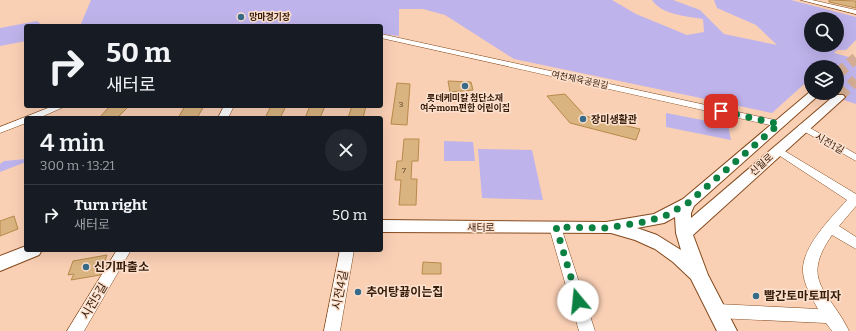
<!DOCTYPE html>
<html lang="en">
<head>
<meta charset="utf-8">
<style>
	:root { --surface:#171b24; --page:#242831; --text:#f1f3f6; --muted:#9ea1a6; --line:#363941 }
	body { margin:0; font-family:Bitter,"Noto Sans KR",serif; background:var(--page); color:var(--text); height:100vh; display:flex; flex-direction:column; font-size:15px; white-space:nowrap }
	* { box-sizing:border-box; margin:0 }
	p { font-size:13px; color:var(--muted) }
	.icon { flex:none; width:22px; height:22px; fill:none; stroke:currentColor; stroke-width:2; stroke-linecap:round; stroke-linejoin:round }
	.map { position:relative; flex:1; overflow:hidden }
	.drawer { position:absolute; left:24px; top:116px; width:359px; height:136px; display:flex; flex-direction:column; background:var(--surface); border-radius:4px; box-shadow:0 4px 16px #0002 }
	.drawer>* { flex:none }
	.hud { position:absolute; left:24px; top:24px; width:359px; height:84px; border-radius:4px; box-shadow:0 4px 16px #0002; background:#171b24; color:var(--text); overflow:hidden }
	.buttons { position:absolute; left:804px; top:12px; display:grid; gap:8px }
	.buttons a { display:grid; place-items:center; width:40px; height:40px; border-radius:50%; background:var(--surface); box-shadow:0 4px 16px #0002; font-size:20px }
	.pin { position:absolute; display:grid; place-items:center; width:34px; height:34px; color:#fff; margin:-17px; border-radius:8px; box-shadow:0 2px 6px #0006 }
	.me { position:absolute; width:44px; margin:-22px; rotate:343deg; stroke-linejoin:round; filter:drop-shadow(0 0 3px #0008) }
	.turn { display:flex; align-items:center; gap:14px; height:84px; padding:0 16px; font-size:18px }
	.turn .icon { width:52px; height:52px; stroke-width:2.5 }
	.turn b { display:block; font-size:28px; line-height:34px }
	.round { display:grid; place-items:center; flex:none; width:42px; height:42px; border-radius:21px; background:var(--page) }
	.head { display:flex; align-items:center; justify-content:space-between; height:68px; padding:0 16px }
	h1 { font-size:24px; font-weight:600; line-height:30px }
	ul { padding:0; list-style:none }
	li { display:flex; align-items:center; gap:12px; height:60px; padding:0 16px; border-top:1px solid var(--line) }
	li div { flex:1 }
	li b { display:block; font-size:15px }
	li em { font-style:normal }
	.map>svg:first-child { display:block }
	.green { fill:#bfb3ec; fill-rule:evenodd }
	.building { fill:#dab480; stroke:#b78a4a }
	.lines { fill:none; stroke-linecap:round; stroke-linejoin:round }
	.tertiary-tunnel { stroke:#d3ac93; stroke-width:11; stroke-dasharray:11 5.5; stroke-linecap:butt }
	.minor-casing { stroke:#84491c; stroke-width:1 }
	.tertiary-casing { stroke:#84491c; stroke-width:2 }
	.minor { fill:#fff; fill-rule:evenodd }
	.tertiary { fill:#fff; fill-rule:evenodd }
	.route { stroke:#0b8043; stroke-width:7; stroke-dasharray:0 12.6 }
	.poi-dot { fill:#376b88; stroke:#fde1cf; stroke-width:1.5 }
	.labels { text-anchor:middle; stroke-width:3; stroke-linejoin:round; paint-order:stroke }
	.number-label { font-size:8px; fill:#5f4328 }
	.far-poi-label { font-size:9px; font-weight:bold; fill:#361d0a; stroke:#fde1cf; text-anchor:start }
	.far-street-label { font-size:9px; fill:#361d0a; stroke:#fde1cf }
	.poi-label { font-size:10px; font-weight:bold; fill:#361d0a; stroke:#fde1cf; text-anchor:start }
	.street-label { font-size:10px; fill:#361d0a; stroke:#fde1cf }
	.near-poi-label { font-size:12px; font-weight:bold; fill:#361d0a; stroke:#fde1cf; text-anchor:start }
	.near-street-label { font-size:12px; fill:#361d0a; stroke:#fde1cf }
</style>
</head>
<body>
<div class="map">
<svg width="856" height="331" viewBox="0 0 856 331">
	<rect width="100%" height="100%" fill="#fad0b5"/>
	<g class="green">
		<path d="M91 0H612L636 14 687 35 704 32 703 19C686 16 662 15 652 0H673L700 10 724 34 777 45 756 25 717 8 714 0H791L856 17V40L846 50H837L834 53 856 59V104L823 93H837V67H822L825 63 821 67H811V78L772 113 514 59 445 15 423 9H399V36L381 34V26H80ZM811 19H837V45H811Z"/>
		<path d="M37 21 43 26H26V41L0 46V28Z"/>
		<path d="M666 113 728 125 731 140 666 127Z"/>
		<path d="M444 141 473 142 475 161H444Z"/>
		<path d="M478 149 532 150 543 200 482 198Z"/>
		<path d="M26 159V162L0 172V164L4 161Z"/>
	</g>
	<g class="building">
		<path d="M829 0 856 1V8L829 2Z"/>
		<path d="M448 81 471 82 473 90 450 92Z"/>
		<path d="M397 83 410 84 407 125 391 124Z"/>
		<path d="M565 94 585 116 640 129 636 140 570 123 547 96Z"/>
		<path d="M110 106H129L117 118H99Z"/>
		<path d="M185 106H204L197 118H178Z"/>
		<path d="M271 106H286L280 118H265Z"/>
		<path d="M310 106H325L320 118H305Z"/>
		<path d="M352 106H366L363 118H348Z"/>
		<path d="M404 139H419L418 161H412L411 179H417L416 205H399L401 180H395L397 161H402Z"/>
		<path d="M14 216 18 229 0 236V221Z"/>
		<path d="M107 255 100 275 71 280 74 274 68 275 73 261Z"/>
		<path d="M423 262 441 263V274H422Z"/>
	</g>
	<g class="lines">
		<g class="tertiary-tunnel">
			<path d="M837 74 856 58"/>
			<path d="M839 97 856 80"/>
		</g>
		<defs>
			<g id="minor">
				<path d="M801 0H812L856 10V14Z"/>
				<path d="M381 34 779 121 784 124 779 127 381 38Z"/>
				<path d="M53 106H66L39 118H26V123L0 133V127Z"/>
				<path d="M224 106H234L228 118H218Z"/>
				<path d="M803 124 856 154V161L800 129 798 127 800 125Z"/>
				<path d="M778 147 856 194V206L839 226 856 237V249L832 235C799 282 830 291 849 331H832L826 323 717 318 712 316 709 311 712 306 717 304 818 309C812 298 804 285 803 272 801 247 832 217 847 200L774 152 773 150 774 148Z"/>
				<path d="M555 222 560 224 561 227 595 331H579L549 227 550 224Z"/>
				<path d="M117 250H131L84 331H67Z"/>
				<path d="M340 250H354L340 331H324Z"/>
			</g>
			<g id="tertiary">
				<path d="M811 91V93H821L694 206 691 213V218L835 95H843L845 97 843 99 693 235 708 275 737 331H717L691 279 673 262 655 249 635 240 611 233 381 232V220L606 222 654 214 683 199ZM675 217 676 233 681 250 657 235 637 228 664 223Z"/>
				<path d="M26 246V250H42L39 255 0 271V256Z"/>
			</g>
		</defs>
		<use href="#minor" class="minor-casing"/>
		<use href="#tertiary" class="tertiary-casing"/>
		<use href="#minor" class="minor"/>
		<use href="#tertiary" class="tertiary"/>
	</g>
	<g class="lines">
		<path class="route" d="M578 301 556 227 606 228 644 222 665 216 688 203 779 124 721 111"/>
	</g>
	<g class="poi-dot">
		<circle cx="241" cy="17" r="4"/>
		<circle cx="465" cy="86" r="4"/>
		<circle cx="583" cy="119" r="4"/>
		<circle cx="86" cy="267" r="4"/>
		<circle cx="358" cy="292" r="4"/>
		<circle cx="756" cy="296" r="4"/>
	</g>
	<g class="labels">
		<g class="number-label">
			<text x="401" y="107">3</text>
			<text x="404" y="173">7</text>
		</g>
		<g class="far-poi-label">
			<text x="249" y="20">망마경기장</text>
			<text x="465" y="101" text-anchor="middle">롯데케미칼 첨단소재<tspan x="465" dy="10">여수mom편한 어린이집</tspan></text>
		</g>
		<g class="far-street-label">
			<text transform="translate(580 80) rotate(12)" y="3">여천체육공원길</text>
		</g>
		<g class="poi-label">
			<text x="591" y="123">장미생활관</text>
		</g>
		<g class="street-label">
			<text transform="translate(830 143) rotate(30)" y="4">시전1길</text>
			<text transform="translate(761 164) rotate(-42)" y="4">신월로</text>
			<text x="481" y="231">새터로</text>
		</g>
		<g class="near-poi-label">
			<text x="94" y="271">신기파출소</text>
			<text x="366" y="296">추어탕끓이는집</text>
			<text x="764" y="300">빨간토마토피자</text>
		</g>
		<g class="near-street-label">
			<text transform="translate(340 290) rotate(-79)" y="4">시전4길</text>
			<text transform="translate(94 301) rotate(-59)" y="4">시전5길</text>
		</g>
	</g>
</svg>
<div class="buttons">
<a><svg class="icon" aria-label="search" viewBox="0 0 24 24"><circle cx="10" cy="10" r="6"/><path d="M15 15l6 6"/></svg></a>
<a><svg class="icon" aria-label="layers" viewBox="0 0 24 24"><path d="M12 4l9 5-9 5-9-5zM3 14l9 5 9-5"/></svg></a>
</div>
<div class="pin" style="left:721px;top:111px;background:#d93025"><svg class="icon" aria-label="arrive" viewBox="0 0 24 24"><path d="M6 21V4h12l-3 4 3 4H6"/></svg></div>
<svg class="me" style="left:578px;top:301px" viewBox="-20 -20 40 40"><circle r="19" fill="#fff"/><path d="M0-13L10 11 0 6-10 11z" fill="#0b8043"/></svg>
<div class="hud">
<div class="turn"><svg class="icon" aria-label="right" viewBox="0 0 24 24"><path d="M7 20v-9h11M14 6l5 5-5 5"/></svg><div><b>50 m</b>새터로</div></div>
</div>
<section class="drawer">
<div class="head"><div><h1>4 min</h1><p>300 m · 13:21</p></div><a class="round"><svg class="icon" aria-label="close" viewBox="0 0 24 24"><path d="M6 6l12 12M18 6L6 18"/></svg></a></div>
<ul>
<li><svg class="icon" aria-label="right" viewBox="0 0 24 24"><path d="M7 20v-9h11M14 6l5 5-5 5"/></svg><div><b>Turn right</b><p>새터로</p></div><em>50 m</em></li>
</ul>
</section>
</div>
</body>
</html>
